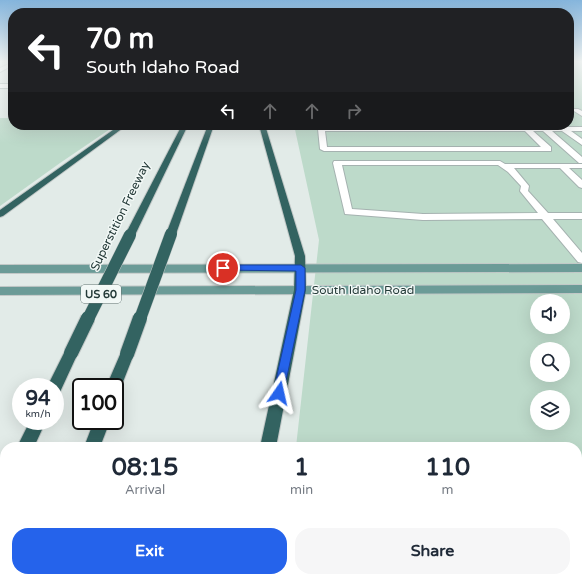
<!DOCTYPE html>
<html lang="en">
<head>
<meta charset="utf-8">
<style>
	:root { --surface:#fff; --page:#f6f6f7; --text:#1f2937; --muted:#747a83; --accent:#2563eb }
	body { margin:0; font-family:"Varela Round",sans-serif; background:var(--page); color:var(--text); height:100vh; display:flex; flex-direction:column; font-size:15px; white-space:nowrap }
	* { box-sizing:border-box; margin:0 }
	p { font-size:13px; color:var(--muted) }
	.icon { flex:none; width:22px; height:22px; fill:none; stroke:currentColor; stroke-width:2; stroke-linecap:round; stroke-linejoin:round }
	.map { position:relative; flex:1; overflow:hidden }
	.sheet { position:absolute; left:0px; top:442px; width:582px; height:140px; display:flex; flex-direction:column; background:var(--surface); border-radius:16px 16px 0 0; box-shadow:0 4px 16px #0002 }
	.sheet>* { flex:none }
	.banner { position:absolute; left:8px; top:8px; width:566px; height:122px; border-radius:16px; box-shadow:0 4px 16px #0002; background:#202124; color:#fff; overflow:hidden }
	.fabs { position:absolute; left:530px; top:294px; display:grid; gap:8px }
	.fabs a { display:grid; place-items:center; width:40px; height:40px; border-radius:50%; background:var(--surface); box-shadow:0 4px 16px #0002; font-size:20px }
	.speed { position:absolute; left:12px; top:378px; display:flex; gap:8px; font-size:20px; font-weight:700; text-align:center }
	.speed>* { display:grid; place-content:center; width:52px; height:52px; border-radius:50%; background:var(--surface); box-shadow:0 4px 16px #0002; line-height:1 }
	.speed small { font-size:10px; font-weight:400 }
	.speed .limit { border:2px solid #111; border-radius:6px; background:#fff; color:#111 }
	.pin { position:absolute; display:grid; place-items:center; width:34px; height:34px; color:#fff; margin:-17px; border:2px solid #fff; border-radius:50%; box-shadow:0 1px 4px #0007 }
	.me { position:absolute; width:44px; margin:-22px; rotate:11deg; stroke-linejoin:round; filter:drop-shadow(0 0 3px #0008) }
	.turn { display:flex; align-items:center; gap:14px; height:84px; padding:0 12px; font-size:18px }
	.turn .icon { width:52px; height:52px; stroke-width:2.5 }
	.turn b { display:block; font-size:28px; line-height:34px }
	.lanes { display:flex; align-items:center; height:38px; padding:0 12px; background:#0003; justify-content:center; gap:20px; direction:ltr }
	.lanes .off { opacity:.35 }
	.eta { display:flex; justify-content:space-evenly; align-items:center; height:68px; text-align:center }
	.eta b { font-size:24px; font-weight:700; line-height:28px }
	.action { display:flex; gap:8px; margin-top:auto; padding:8px 12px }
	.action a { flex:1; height:46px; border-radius:16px; background:var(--accent); color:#fff; font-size:16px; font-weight:700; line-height:46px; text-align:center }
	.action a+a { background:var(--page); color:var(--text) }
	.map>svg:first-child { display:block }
	.green { fill:#bddaca; fill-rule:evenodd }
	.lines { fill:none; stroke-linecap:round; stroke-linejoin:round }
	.minor-casing { stroke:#a5b2b0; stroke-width:2 }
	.major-casing { stroke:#c2c8c7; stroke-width:2 }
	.highway-casing { stroke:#c2c8c7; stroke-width:2 }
	.minor { fill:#fff; fill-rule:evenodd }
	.major { fill:#6b9b97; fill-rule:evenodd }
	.highway { fill:#336361; fill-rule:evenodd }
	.highway-bridge-far1-casing { stroke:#c2c8c7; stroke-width:13; stroke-linecap:butt }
	.highway-bridge-casing { stroke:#c2c8c7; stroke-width:16; stroke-linecap:butt }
	.highway-bridge-far1 { stroke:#336361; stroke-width:12 }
	.highway-bridge { stroke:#336361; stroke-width:14 }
	.route { fill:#2563eb; stroke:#184099 }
	.labels { text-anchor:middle; stroke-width:3; stroke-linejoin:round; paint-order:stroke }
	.shield { fill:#f2f8f6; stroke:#627371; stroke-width:1 }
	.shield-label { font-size:11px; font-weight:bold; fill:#243a38 }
	.street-label { font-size:12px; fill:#243a38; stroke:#f2f8f6 }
</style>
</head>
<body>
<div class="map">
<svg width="582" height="582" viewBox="0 0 582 582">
	<rect width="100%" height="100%" fill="#e2ebe8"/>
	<g class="green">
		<path d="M569 62H582V582H282V577H577V447H296L319 240 294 125H569ZM537 301H563V327H537ZM537 349H563V375H537ZM537 397H563V423H537Z"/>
		<path d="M13 115V125H116L60 163 0 206V118H9Z"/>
	</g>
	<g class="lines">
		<defs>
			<g id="minor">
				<path d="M13 62V65L0 72V68Z"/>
				<rect x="0" y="84" width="13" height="4"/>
				<path d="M574 109H578L582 111V116L574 111Z"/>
				<path d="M321 127H582V131H571L582 139V145L562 131H552L582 157V163H579L543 131H533L551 147V151H324L320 149 318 129ZM325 131H525L541 147H327Z"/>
				<path d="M334 161H500L505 164H582V168H569L582 180V188L579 187 560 168H514L529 186 528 191 548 213H582V219H553L582 253V263L578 262 542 219 423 220 345 214 333 163ZM342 165H498L508 172 521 186 520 191 538 213 423 214 352 209Z"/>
			</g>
			<g id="major">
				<path d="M582 264V272L0 273V265Z"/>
				<path d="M582 285V293L0 295V287Z"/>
			</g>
			<g id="highway">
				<path d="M120 125H127L3 216 0 217V210Z"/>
				<path d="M182 125H188L135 235 130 238 126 237 125 235Z"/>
				<path d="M208 125H214L176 234 175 236H167L166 234Z"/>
				<path d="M259 125H265L305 256 306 290 276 447H260L294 290 295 256Z"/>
				<path d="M71 347 76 349 78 353 60 392 55 393V387H47L66 349Z"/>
				<path d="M127 348 132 350 134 354 119 392 115 393V387H106L122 350Z"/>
				<path d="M30 421H46L34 447H17Z"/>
				<path d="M94 421H110L100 447H84Z"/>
				<path d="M5 479V505L0 507V481Z"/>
				<path d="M33 577H55L53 582H31Z"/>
				<path d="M231 577H253L252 582H230Z"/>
			</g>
		</defs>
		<use href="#minor" class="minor-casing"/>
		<use href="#major" class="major-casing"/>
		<use href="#highway" class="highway-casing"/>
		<use href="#minor" class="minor"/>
		<use href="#major" class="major"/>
		<use href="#highway" class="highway"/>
		<defs>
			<g id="highway-bridge-far1">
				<path d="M88 319 130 235"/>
				<path d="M140 319 171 234"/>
			</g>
			<g id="highway-bridge">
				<path d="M71 353 88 318"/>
				<path d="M127 354 140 318"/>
			</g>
		</defs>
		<use href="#highway-bridge-far1" class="highway-bridge-far1-casing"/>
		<use href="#highway-bridge" class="highway-bridge-casing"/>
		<use href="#highway-bridge-far1" class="highway-bridge-far1"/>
		<use href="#highway-bridge" class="highway-bridge"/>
	</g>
	<linearGradient id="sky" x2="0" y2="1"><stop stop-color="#85b5dc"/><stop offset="0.43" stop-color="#f2f6f5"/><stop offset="1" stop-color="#f2f6f5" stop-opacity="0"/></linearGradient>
	<rect width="582" height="143" fill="url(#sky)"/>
	<path class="route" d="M223 265H301L305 268V290L283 396 279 398 275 396 273 393 296 290V271L220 270 218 268Z"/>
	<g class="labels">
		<rect class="shield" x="81" y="285" width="40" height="18" rx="3"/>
		<g class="shield-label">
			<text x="101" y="298">US 60</text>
		</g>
		<g class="street-label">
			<text transform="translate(120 216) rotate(-64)" y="4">Superstition Freeway</text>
			<text x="363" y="294">South Idaho Road</text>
		</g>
	</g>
</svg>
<div class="fabs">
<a><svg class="icon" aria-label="sound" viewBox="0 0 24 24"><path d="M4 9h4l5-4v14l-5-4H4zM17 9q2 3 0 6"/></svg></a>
<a><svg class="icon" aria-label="search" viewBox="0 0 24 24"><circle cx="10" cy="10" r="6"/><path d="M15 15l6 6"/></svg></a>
<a><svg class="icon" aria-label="layers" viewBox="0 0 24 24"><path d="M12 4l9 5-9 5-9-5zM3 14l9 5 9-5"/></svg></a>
</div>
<div class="speed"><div>94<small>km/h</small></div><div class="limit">100</div></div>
<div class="pin" style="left:223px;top:268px;background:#d93025"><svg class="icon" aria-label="arrive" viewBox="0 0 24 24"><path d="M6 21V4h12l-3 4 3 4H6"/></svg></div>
<svg class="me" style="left:279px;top:393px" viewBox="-20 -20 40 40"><path d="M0-17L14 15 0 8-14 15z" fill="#2563eb" stroke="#fff" stroke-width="4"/></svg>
<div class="banner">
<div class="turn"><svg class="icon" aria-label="left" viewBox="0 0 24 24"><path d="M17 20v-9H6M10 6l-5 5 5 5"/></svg><div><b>70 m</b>South Idaho Road</div></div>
<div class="lanes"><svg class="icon" aria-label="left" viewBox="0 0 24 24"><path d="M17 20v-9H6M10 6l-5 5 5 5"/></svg><svg class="icon off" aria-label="ahead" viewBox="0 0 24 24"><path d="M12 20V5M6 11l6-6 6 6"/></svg><svg class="icon off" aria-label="ahead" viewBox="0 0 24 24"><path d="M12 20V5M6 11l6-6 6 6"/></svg><svg class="icon off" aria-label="right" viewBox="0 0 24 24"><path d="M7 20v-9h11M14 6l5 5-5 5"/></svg></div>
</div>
<section class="sheet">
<div class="eta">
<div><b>08:15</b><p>Arrival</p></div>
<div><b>1</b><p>min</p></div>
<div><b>110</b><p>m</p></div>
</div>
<div class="action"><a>Exit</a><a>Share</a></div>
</section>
</div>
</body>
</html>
